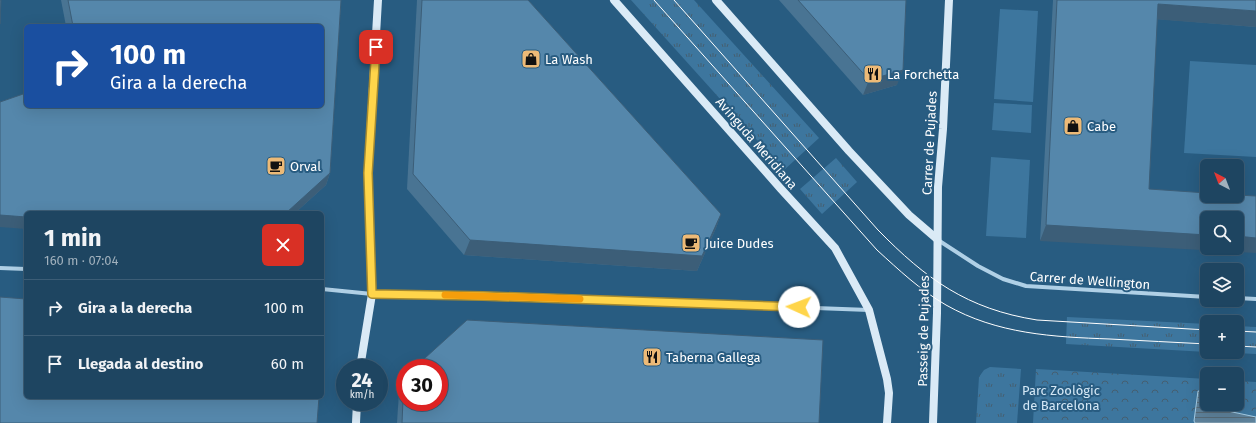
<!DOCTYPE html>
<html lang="es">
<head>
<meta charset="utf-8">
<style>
	:root { --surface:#1e4561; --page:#2b4f6a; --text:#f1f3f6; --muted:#a1b1bd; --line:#3c5d76 }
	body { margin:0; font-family:"Fira Sans",sans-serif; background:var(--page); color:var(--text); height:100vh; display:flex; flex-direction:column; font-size:15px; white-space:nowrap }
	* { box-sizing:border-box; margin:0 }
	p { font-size:13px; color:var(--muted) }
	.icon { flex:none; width:22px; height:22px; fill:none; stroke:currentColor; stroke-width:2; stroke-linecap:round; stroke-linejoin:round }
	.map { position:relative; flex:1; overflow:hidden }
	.sheet { position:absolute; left:24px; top:211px; width:300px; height:188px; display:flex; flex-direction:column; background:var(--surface); border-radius:6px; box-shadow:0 4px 16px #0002,0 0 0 1px var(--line) }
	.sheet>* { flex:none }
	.guide { position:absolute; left:24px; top:24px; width:300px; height:84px; border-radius:6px; box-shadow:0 4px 16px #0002,0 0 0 1px var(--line); background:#1a4fa0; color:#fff; overflow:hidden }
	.needle { width:26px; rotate:318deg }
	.fabs { position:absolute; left:1200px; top:159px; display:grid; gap:8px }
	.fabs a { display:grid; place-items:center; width:44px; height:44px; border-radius:6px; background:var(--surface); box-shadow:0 4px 16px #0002,0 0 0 1px var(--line); font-size:20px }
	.speed { position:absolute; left:336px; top:359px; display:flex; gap:8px; font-size:20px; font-weight:700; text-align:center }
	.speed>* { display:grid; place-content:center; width:52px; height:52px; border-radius:50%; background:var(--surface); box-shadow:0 4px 16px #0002,0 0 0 1px var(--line); line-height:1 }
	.speed small { font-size:10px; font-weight:400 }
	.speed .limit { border:6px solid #d22; background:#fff; color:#111 }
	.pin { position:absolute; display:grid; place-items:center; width:34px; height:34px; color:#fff; margin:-17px; border-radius:8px; box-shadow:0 2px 6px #0006 }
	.me { position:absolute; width:44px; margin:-22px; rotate:272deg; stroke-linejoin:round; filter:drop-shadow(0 0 3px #0008) }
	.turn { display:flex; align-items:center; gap:14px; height:84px; padding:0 20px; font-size:18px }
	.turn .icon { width:52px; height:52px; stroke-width:2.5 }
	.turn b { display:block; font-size:28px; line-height:34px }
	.round { display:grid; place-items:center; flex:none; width:42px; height:42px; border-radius:6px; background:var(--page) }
	.head { display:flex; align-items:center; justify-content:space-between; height:68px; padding:0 20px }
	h1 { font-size:24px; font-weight:700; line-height:30px }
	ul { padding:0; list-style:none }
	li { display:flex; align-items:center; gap:12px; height:56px; padding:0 20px; border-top:1px solid var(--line) }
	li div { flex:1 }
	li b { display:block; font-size:15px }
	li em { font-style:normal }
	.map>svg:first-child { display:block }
	.grass { fill:url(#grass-tufts) }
	.park { fill:url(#park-crowns) }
	.garden { fill:#3d769e }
	.water { fill:url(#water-rules); stroke:#a5cde6 }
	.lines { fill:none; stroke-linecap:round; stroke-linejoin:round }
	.street { stroke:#b0d0e6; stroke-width:4 }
	.secondary { stroke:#daeaf6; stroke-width:8 }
	.tram { stroke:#fff; stroke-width:1 }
	.wall { fill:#497493 }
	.shaded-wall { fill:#3c5e78 }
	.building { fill:#5587ab; stroke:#3c5e78 }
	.route-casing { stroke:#a68a30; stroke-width:10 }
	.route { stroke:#ffd54a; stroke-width:7 }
	.slow { stroke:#f59e0b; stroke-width:7 }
	.labels { text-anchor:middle; stroke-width:4; stroke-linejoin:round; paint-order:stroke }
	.poi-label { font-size:13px; fill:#fff; stroke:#285c81; text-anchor:start }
	.street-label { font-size:13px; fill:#fff; stroke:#285c81 }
	.park-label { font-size:13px; fill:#d3e7f5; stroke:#285c81 }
</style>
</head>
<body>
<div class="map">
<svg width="1256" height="423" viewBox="0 0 1256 423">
	<defs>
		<pattern id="grass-tufts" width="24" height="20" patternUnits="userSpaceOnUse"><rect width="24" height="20" fill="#3d769e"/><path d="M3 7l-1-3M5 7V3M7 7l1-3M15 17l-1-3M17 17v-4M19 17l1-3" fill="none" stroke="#455f71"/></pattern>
		<pattern id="park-crowns" width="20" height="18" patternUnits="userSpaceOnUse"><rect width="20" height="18" fill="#3d769e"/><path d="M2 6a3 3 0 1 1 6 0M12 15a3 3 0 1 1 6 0" fill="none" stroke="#455f71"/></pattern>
		<pattern id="water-rules" width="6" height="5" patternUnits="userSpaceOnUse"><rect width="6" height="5" fill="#5e829b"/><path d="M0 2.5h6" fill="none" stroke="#566a77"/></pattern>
	</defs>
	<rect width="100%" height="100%" fill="#285c81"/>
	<g class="grass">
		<path d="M631 0H694L819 138 784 170Z"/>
		<path d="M836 158 857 182 822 214 800 189Z"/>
		<path d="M1067 317 1207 324V352L1066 344Z"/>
		<path d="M1237 326 1256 327V354L1216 352H1237Z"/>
		<path d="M990 367 1021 369 1017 423H976L979 377 984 370Z"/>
	</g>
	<path class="park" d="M1036 369 1207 379V404H1237V381L1256 382V423H1033Z"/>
	<g class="garden">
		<path d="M1000 9 1038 11 1033 102 994 99Z"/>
		<path d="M1190 61 1256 65V157L1184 153Z"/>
		<path d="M994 103 1032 105 1031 133 992 130Z"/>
		<path d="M991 157 1030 160 1026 238 986 236Z"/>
	</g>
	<path class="water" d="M1198 391 1207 392V404H1220L1223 410 1256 417V423H1195L1194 421Z"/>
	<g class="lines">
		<g class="street">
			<path d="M938 240 978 266 1003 279 1026 286 1207 297"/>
			<path d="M0 268 26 269"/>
			<path d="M322 289 372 294 483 296 869 310"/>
			<path d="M1237 298 1256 299"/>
		</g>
		<g class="secondary">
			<path d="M614 0 781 189 835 248 869 310 887 379 889 393 887 423"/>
			<path d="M716 0 849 151 909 215 937 239"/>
			<path d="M360 368 372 294 368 173 378 0"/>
			<path d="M356 423 357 402"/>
			<path d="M933 423 937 313 938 187 943 129 949 0"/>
		</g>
		<g class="tram">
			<path d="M654 0 877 250C899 270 920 290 946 305 997 334 1053 337 1110 339 1142 341 1175 342 1207 344"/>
			<path d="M674 0 878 230C926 279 967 309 1037 320L1207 330"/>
			<path d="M1237 331 1256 332"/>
			<path d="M1237 346 1256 347"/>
		</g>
	</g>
	<g class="wall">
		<path d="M61 0H341L330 173 326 185 295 213H26L322 26H66Z"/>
		<path d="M417 0H528L721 214 716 228 697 271 464 255 407 189Z"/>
		<path d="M779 0H906L897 85 863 95Z"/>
		<path d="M1053 0H1256V27L1157 19 1040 241Z"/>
		<path d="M404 377 819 423H397L399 392Z"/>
	</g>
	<g class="shaded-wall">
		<path d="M1158 4 1256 11V27L1152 19Z"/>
		<path d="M903 70 897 85 863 95 869 80Z"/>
		<path d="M330 173 326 185 295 213H286Z"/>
		<path d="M721 214 716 228 697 271 464 255 470 240Z"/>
		<path d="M0 215 26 217V229L0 227Z"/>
		<path d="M1046 225 1207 235V248H1237V236L1256 238V253L1040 241Z"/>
	</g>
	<g class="building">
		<path d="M0 0H1L0 24Z"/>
		<path d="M68 0H341L330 173 286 213H26V217L0 215V102L26 93V106H322V26H73Z"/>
		<path d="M422 0H528L721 214 702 256 470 240 413 174Z"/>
		<path d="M798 0H906L903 70 869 80Z"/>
		<path d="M1057 0H1256V11L1158 4 1149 189 1207 193V196H1237V195L1256 196V238L1237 236V218H1207V235L1046 225Z"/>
		<path d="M0 297 26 299V397H319L317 423H0Z"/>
		<path d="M467 320 823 340 819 423H402L404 377H405V402H439V368H414Z"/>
	</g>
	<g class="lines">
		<defs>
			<path id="route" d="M376 47 368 173 372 294 483 296 799 307"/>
		</defs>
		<use href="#route" class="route-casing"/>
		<use href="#route" class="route"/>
		<path class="slow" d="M445 295 580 299"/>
	</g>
	<defs>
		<symbol id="shop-square" viewBox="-11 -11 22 22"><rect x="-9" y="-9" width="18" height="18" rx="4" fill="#edba77" stroke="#285c81"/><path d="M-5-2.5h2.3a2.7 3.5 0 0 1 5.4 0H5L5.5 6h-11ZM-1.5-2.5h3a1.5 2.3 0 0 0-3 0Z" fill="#111"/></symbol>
		<symbol id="restaurant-square" viewBox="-11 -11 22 22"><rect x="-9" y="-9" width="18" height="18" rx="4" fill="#edba77" stroke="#285c81"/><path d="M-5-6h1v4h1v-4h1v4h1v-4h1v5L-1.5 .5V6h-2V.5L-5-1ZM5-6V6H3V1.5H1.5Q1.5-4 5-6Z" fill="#111"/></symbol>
		<symbol id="cafe-square" viewBox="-11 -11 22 22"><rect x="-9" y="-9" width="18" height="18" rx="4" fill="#edba77" stroke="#285c81"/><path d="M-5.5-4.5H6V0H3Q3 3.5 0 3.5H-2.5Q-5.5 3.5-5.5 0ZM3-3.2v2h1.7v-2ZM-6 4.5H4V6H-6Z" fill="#111"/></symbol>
	</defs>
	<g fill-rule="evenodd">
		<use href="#shop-square" x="520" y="48" width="22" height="22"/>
		<use href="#restaurant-square" x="862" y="63" width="22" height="22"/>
		<use href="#shop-square" x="1062" y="115" width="22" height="22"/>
		<use href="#cafe-square" x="265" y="155" width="22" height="22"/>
		<use href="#cafe-square" x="680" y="232" width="22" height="22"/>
		<use href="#restaurant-square" x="641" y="346" width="22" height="22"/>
	</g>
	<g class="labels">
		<g class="poi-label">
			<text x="545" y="64">La Wash</text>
			<text x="887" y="79">La Forchetta</text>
			<text x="1087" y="131">Cabe</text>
			<text x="290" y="171">Orval</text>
			<text x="705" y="248">Juice Dudes</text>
			<text x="666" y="362">Taberna Gallega</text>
		</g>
		<g class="street-label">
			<text transform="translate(757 143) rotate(49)" y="5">Avinguda Meridiana</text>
			<text transform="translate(929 143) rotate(-87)" y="5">Carrer de Pujades</text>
			<text transform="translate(1090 280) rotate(4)" y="5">Carrer de Wellington</text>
			<text transform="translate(923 331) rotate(-89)" y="5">Passeig de Pujades</text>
		</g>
		<g class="park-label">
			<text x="1061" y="395">Parc Zoològic<tspan x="1061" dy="15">de Barcelona</tspan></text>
		</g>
	</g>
</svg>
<div class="fabs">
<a><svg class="needle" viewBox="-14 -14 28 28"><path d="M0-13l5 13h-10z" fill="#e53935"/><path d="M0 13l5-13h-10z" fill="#a1b1bd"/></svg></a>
<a><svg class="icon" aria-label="search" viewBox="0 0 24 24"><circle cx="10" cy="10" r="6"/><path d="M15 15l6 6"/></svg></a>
<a><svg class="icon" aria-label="layers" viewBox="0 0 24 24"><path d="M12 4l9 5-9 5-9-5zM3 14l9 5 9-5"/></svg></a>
<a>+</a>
<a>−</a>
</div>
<div class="speed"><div>24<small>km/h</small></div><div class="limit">30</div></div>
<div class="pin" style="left:376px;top:47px;background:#d93025"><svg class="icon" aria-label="arrive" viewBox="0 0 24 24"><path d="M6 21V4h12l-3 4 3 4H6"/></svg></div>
<svg class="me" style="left:799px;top:307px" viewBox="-20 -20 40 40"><circle r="19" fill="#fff"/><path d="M0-13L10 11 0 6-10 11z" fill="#ffd54a"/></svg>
<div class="guide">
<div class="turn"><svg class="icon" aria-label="right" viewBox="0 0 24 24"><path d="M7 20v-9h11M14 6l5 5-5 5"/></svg><div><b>100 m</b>Gira a la derecha</div></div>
</div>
<section class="sheet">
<div class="head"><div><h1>1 min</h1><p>160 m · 07:04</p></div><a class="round" style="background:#d93025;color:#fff"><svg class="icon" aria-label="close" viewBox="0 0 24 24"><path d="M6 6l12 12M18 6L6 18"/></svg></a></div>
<ul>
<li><svg class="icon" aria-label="right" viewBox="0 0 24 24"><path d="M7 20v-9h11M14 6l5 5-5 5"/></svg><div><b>Gira a la derecha</b></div><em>100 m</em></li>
<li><svg class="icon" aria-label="arrive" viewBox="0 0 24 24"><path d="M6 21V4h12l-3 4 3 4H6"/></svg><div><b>Llegada al destino</b></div><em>60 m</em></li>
</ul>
</section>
</div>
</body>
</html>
